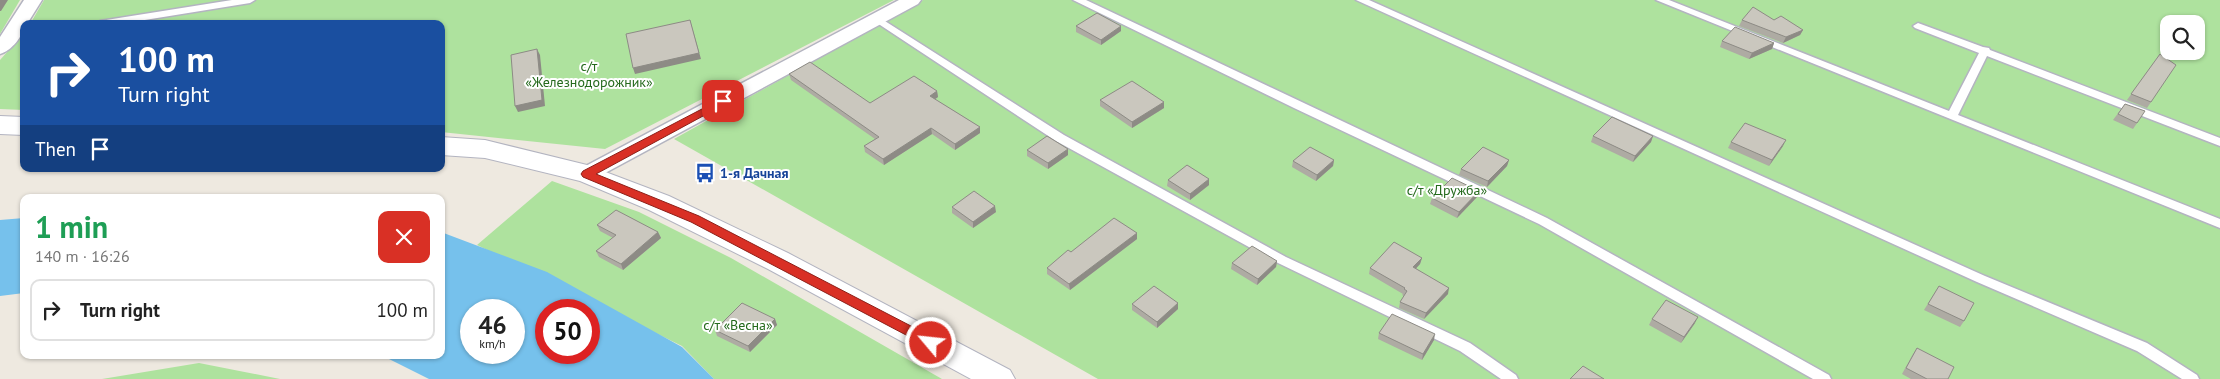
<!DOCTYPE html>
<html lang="en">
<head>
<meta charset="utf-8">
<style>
	:root { --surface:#fff; --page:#f6f6f6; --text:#222; --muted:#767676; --line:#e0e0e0 }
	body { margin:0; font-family:"PT Sans",sans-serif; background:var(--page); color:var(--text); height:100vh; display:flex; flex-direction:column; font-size:19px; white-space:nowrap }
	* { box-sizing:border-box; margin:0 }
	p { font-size:16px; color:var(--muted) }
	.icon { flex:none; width:28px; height:28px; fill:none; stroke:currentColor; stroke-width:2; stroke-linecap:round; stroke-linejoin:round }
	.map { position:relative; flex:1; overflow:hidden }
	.side { position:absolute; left:20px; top:194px; width:425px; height:165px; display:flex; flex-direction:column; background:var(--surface); border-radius:10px; box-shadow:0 1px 4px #0004 }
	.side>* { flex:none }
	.guide { position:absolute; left:20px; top:20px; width:425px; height:152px; border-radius:10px; box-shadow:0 1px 4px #0004; background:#1a4fa0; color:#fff; overflow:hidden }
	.tools { position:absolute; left:2160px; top:15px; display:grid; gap:10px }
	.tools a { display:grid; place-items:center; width:45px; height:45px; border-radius:10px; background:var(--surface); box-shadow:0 1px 4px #0004; font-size:25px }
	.speed { position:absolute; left:460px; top:299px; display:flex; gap:10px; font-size:25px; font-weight:700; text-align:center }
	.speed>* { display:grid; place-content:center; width:65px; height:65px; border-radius:50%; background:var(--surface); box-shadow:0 1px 4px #0004; line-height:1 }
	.speed small { font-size:12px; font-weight:400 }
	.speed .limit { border:8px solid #d22; background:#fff; color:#111 }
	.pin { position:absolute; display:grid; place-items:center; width:42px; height:42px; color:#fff; margin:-21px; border-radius:10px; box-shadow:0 2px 8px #0006 }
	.me { position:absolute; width:55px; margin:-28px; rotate:298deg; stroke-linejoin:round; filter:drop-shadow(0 0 4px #0008) }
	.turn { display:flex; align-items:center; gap:18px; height:105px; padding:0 15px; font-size:22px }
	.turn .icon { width:65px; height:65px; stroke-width:2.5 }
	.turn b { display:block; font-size:35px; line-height:42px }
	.then { display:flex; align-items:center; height:48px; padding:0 15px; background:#0003; gap:10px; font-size:19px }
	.round { display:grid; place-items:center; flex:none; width:52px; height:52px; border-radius:10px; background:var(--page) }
	.overview { display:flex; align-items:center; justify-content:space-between; height:85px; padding:0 15px }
	h1 { font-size:30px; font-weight:800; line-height:38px; color:#1e9e55 }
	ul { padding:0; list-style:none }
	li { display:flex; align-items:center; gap:15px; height:62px; margin:0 10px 8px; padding:0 5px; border:2px solid var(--line); border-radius:10px }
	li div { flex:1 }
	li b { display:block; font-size:19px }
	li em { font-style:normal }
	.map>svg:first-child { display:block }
	.green { fill:#aee29e; fill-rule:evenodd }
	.water { fill:#76c1ec; fill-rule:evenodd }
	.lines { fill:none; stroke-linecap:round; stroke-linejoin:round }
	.service-casing { stroke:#b3b4c0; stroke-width:3 }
	.minor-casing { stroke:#b3b4c0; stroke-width:3 }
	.secondary-casing { stroke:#b3b4c0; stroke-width:2 }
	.service { fill:#fff; fill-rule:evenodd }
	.minor { fill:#fff; fill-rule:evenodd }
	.secondary { fill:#fff; fill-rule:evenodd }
	.wall { fill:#aeaba3 }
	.shaded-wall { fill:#8d8b85 }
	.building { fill:#cac7be; stroke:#8d8b85 }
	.route { fill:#d93025; stroke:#8d1f18 }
	.labels { text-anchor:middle; stroke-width:4; stroke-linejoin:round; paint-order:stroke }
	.park-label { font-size:14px; fill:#256a1d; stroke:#fff }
	.transit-label { font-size:14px; font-weight:bold; fill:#164399; stroke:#fff; text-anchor:start }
</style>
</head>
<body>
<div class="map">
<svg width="2220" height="379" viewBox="0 0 2220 379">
	<rect width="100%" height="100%" fill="#eee9e0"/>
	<g class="green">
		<path d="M0 0H20L0 34Z"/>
		<path d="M44 0H894L605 149 441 132V24H30Z"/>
		<path d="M923 0H2220V379H1098L674 139ZM2169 24H2196V51H2169Z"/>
		<path d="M24 33V110L0 109V60Z"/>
		<path d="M552 181 639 212 731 258 942 379H714L682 346 477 245Z"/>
		<path d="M199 363 280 379H102Z"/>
	</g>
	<g class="water">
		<path d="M24 218V293L0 296V220Z"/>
		<path d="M441 232 547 272 682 347 714 379H429L381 355H441ZM471 310H514V352H471ZM546 310H589V352H546Z"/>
	</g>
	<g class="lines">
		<defs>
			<g id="service">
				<path d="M232 0H255L250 3 120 24H95L100 21Z"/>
				<path d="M1073 0H1086L1547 218 1829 375 1831 379H1813L1539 224 1294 108Z"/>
				<path d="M1356 0H1369L1985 276 2147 343 2197 375 2199 379H2182L2137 351 1977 282Z"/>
				<path d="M1656 0H1669L1949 111 1979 53 1915 28 1913 26 1918 23 1983 47 1989 48 1990 50 2220 138V146L1987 56 1958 115 2220 219V228Z"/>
				<path d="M877 16 1064 135 1286 257 1470 343 1516 375 1518 379H1501L1460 351 1278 263 1056 141 874 21 872 19 874 17Z"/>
			</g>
			<g id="minor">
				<path d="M24 0H42L27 24H24C24 36 11 51 0 54V37Z"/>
				<path d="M899 0H921L918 4 594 179 587 181 580 179 577 174 580 169Z"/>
			</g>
			<g id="secondary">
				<path d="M0 116 24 117V135L0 134Z"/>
				<path d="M441 137 485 140 587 165 669 196 788 253 1010 370 1015 379H971L768 269 649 210 580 181 485 158 441 155Z"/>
			</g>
		</defs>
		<use href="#service" class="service-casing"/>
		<use href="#minor" class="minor-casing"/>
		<use href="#secondary" class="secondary-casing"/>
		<use href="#service" class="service"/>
		<use href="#minor" class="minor"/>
		<use href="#secondary" class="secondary"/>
	</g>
	<g class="wall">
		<path d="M1742 20 1803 30 1800 35 1783 43 1739 26Z"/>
		<path d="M1076 26 1121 31 1101 45 1076 32Z"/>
		<path d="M1722 41 1774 43 1772 49 1749 59 1720 47Z"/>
		<path d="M2160 54 2151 102 2147 108 2127 100Z"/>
		<path d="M789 74 870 103 937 91 938 97 935 99 980 127V133L955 150 932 134 884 165 865 152 864 146 875 139 791 80Z"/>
		<path d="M1100 100 1164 102V108L1132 128 1100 106Z"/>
		<path d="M2125 104 2137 123 2133 129 2113 120Z"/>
		<path d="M1593 136H1653L1651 142 1633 162 1591 142Z"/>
		<path d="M1731 142 1783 146 1769 166 1728 148Z"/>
		<path d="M1027 150 1068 155 1048 169 1027 156Z"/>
		<path d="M1334 160 1333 166 1316 181 1292 167 1293 161Z"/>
		<path d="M1509 160 1507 166 1487 187 1459 175 1461 169Z"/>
		<path d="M1168 180 1209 185 1190 200 1167 186Z"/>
		<path d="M1477 197 1457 218 1430 204 1432 198Z"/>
		<path d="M952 207 996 212 973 228 952 213Z"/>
		<path d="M597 225 658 232 661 238 623 270 599 257 596 251 613 238 600 231Z"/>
		<path d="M1137 233V239L1070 290 1047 274V268L1071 252Z"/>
		<path d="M1422 258 1420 264 1416 268 1448 294 1424 319 1399 308 1400 302 1404 296 1402 295 1403 294 1369 274 1370 268Z"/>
		<path d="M1277 261 1276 267 1257 285 1231 269 1232 263Z"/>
		<path d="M1939 286 1964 321 1960 327 1924 310Z"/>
		<path d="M1132 304 1178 309 1157 328 1132 310Z"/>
		<path d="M775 319 777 325 750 352 717 336 715 330Z"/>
		<path d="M1652 319 1695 323 1681 343 1649 325Z"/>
		<path d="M1379 333 1434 340 1422 360 1378 339Z"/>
		<path d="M1917 348 1948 379H1911L1902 374 1913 354Z"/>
	</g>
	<g class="shaded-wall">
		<path d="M0 0H8L1 11H0Z"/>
		<path d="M690 20 701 59 635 74 633 68Z"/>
		<path d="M1121 26V31L1101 45V40Z"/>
		<path d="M1803 30 1800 35 1783 43 1786 37Z"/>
		<path d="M1774 43 1772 49 1749 59 1752 53Z"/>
		<path d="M537 49 540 55 545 106 518 112 515 106Z"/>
		<path d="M937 91 938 97 931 102 930 96Z"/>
		<path d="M1164 102V108L1132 128V122Z"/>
		<path d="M980 127V133L955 150V144Z"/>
		<path d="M931 128 932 134 884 165 883 159Z"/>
		<path d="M1653 136 1651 142 1633 162 1635 156Z"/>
		<path d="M1786 140 1783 146 1769 166 1772 160Z"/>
		<path d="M1068 149V155L1048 169V163Z"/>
		<path d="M1334 160 1333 166 1316 181 1317 175Z"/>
		<path d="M1509 160 1507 166 1487 187 1488 181Z"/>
		<path d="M1209 179V185L1190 200V194Z"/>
		<path d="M1479 191 1477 197 1457 218 1459 212Z"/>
		<path d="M995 206 996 212 973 228V222Z"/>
		<path d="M658 232 661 238 623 270 621 264Z"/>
		<path d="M1137 233V239L1070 290 1069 284Z"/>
		<path d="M1422 258 1420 264 1412 273 1413 267Z"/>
		<path d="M1277 261 1276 267 1257 285 1258 279Z"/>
		<path d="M1449 288 1448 294 1424 319 1426 313Z"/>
		<path d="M1178 303V309L1157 328V322Z"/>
		<path d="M1698 317 1695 323 1681 343 1684 337Z"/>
		<path d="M775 319 777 325 750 352 748 346Z"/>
		<path d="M1435 334 1434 340 1422 360 1423 354Z"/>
	</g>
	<g class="building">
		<path d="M1753 7 1774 20 1781 16 1803 30 1786 37 1742 20Z"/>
		<path d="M1097 13 1121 26 1101 40 1076 26Z"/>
		<path d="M690 20 699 53 633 68 626 34Z"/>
		<path d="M1735 27 1774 43 1752 53 1722 41Z"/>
		<path d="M537 49 542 100 515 106 511 55Z"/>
		<path d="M2160 54 2176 65 2151 102 2131 94Z"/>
		<path d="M810 62 870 103 914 76 937 91 930 96 980 127 955 144 931 128 883 159 864 146 879 137 789 74Z"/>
		<path d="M1132 81 1164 102 1132 122 1100 100Z"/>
		<path d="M2125 104 2145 111 2137 123 2118 114Z"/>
		<path d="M1612 117 1653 136 1635 156 1593 136Z"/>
		<path d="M1745 123 1786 140 1772 160 1731 142Z"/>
		<path d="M1047 136 1068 149 1048 163 1027 150Z"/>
		<path d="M1310 147 1334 160 1317 175 1293 161Z"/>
		<path d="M1483 147 1509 160 1488 181 1461 169Z"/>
		<path d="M1187 165 1209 179 1190 194 1168 180Z"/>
		<path d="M1452 178 1479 191 1459 212 1432 198Z"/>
		<path d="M974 191 995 206 973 222 952 207Z"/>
		<path d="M616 210 658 232 621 264 596 251 616 235 597 225Z"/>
		<path d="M1114 218 1137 233 1069 284 1047 268 1068 250 1071 252Z"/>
		<path d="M1394 242 1422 258 1413 267 1449 288 1426 313 1400 302 1407 291 1404 289 1405 288 1370 268Z"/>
		<path d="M1252 246 1277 261 1258 279 1232 263Z"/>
		<path d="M1154 286 1178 303 1157 322 1132 304Z"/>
		<path d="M1939 286 1974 303 1964 321 1928 304Z"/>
		<path d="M1666 300 1698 317 1684 337 1652 319Z"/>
		<path d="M742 303 775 319 748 346 715 330Z"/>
		<path d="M1392 314 1435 334 1423 354 1379 333Z"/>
		<path d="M1917 348 1954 367 1948 379H1927L1906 368Z"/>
		<path d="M1583 366 1604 379H1570Z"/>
	</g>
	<path class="route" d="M723 98 728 101 727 103 596 174 699 216 936 339 938 343 936 346H927L691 222 583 177 581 174 583 171Z"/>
	<defs>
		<symbol id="bus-bare" viewBox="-9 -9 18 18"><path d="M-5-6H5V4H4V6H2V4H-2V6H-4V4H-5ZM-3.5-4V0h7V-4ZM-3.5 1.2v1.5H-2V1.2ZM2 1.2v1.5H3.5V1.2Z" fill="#1a4fb4" stroke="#fff" stroke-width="2.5" paint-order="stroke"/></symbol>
	</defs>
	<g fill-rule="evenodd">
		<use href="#bus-bare" x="691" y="159" width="28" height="28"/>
	</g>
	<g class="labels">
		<g class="park-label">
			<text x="589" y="71">с/т<tspan x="589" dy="16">«Железнодорожник»</tspan></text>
			<text x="1447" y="195">с/т «Дружба»</text>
			<text x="738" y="330">с/т «Весна»</text>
		</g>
		<g class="transit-label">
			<text x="720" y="178">1-я Дачная</text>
		</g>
	</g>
</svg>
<div class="tools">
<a><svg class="icon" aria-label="search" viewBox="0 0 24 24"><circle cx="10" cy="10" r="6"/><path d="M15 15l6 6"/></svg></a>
</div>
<div class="speed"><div>46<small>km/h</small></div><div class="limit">50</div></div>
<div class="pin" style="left:723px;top:101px;background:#d93025"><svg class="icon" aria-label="arrive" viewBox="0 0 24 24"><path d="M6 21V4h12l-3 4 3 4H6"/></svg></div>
<svg class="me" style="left:931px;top:343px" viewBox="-20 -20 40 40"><circle r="17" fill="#d93025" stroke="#fff" stroke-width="3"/><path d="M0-11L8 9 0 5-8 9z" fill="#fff"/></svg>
<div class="guide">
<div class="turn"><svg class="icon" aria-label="right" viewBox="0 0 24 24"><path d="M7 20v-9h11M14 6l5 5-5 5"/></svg><div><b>100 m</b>Turn right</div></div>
<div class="then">Then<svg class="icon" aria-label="arrive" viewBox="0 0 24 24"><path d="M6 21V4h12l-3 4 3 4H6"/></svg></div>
</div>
<section class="side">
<div class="overview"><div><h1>1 min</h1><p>140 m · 16:26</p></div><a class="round" style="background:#d93025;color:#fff"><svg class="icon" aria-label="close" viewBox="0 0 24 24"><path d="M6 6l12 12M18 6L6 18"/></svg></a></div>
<ul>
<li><svg class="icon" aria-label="right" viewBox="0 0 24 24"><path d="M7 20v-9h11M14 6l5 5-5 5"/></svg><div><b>Turn right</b></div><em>100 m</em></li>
</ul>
</section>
</div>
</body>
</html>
